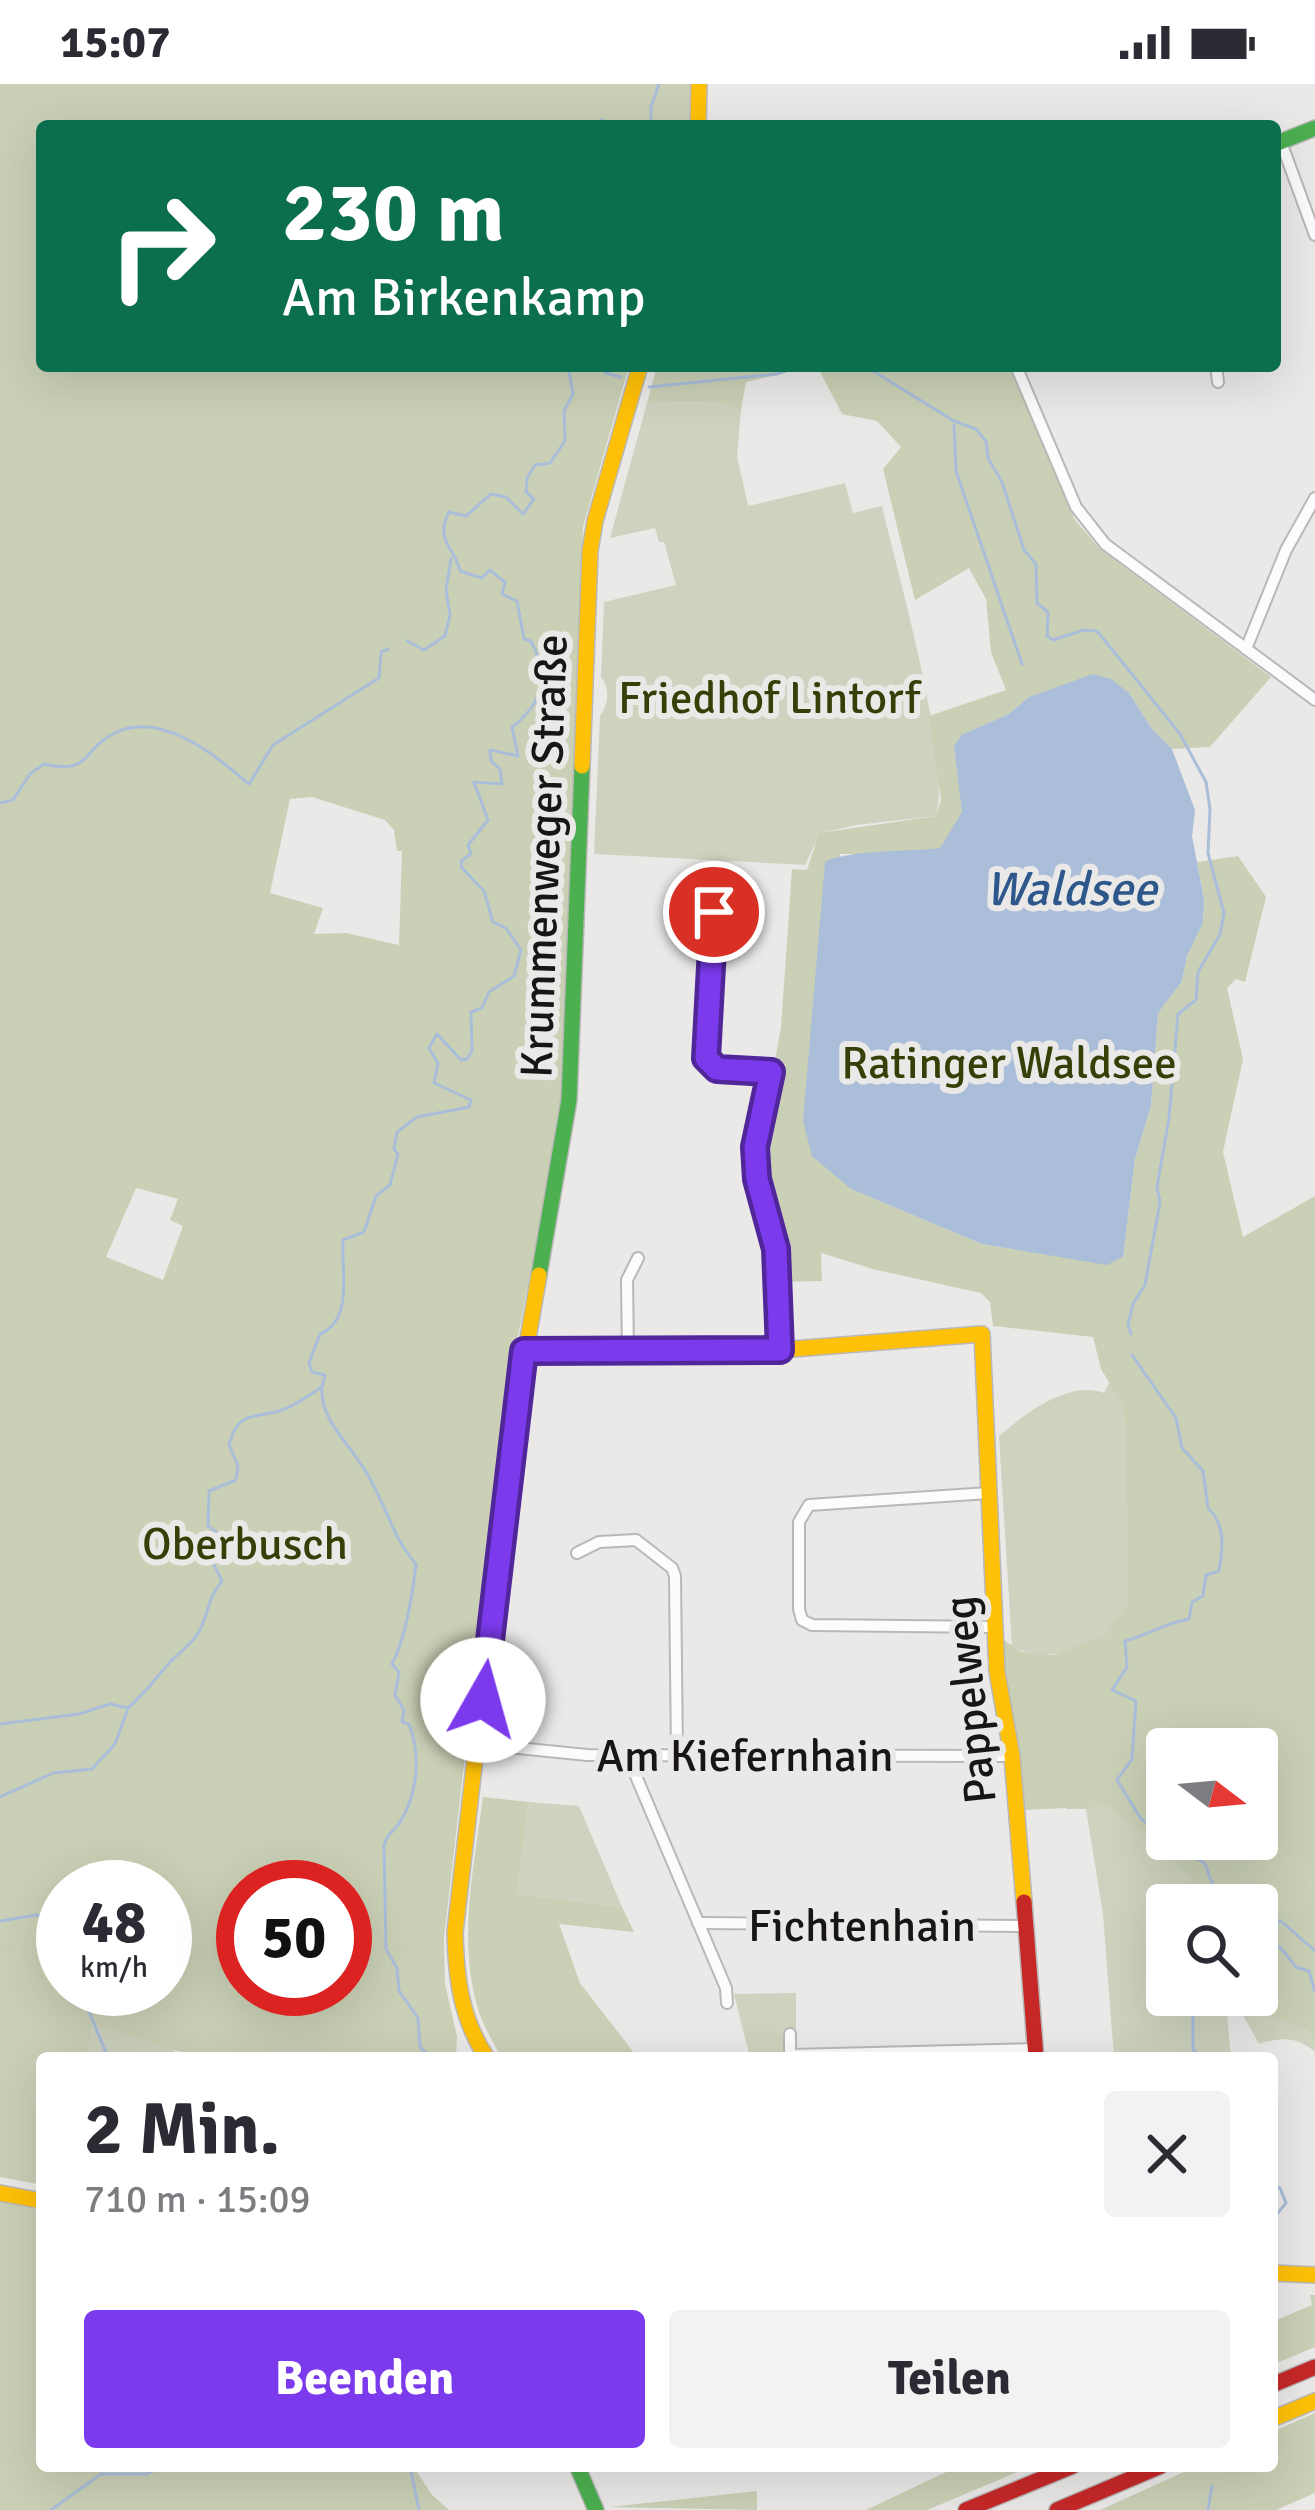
<!DOCTYPE html>
<html lang="de">
<head>
<meta charset="utf-8">
<style>
	:root { --surface:#fff; --page:#f2f2f3; --text:#2b2b33; --muted:#7c7c81; --accent:#7c3aed }
	body { margin:0; font-family:Signika,sans-serif; background:var(--page); color:var(--text); height:100vh; display:flex; flex-direction:column; font-size:45px; white-space:nowrap }
	* { box-sizing:border-box; margin:0 }
	p { font-size:39px; color:var(--muted) }
	.icon { flex:none; width:66px; height:66px; fill:none; stroke:currentColor; stroke-width:2; stroke-linecap:round; stroke-linejoin:round }
	.map { position:relative; flex:1; overflow:hidden }
	.drawer { position:absolute; left:36px; top:1968px; width:1242px; height:420px; display:flex; flex-direction:column; background:var(--surface); border-radius:12px; box-shadow:0 12px 48px #0002 }
	.drawer>* { flex:none }
	.top-card { position:absolute; left:36px; top:36px; width:1245px; height:252px; border-radius:12px; box-shadow:0 12px 48px #0002; background:#0b6e4f; color:#fff; overflow:hidden }
	.needle { width:78px; rotate:106deg }
	.buttons { position:absolute; left:1146px; top:1644px; display:grid; gap:24px }
	.buttons a { display:grid; place-items:center; width:132px; height:132px; border-radius:12px; background:var(--surface); box-shadow:0 12px 48px #0002; font-size:60px }
	.speed { position:absolute; left:36px; top:1776px; display:flex; gap:24px; font-size:60px; font-weight:700; text-align:center }
	.speed>* { display:grid; place-content:center; width:156px; height:156px; border-radius:50%; background:var(--surface); box-shadow:0 12px 48px #0002; line-height:1 }
	.speed small { font-size:30px; font-weight:400 }
	.speed .limit { border:18px solid #d22; background:#fff; color:#111 }
	.pin { position:absolute; display:grid; place-items:center; width:102px; height:102px; color:#fff; margin:-51px; border:6px solid #fff; border-radius:50%; box-shadow:0 3px 12px #0007 }
	.me { position:absolute; width:132px; margin:-66px; rotate:7deg; stroke-linejoin:round; filter:drop-shadow(0 0 9px #0008) }
	.turn { display:flex; align-items:center; gap:42px; height:252px; padding:0 48px; font-size:54px }
	.turn .icon { width:156px; height:156px; stroke-width:2.5 }
	.turn b { display:block; font-size:84px; line-height:102px }
	.round { display:grid; place-items:center; flex:none; width:126px; height:126px; border-radius:12px; background:var(--page) }
	.overview { display:flex; align-items:center; justify-content:space-between; height:204px; padding:0 48px }
	h1 { font-size:72px; font-weight:700; line-height:90px }
	.button { display:flex; gap:24px; margin-top:auto; padding:24px 48px }
	.button a { flex:1; height:138px; border-radius:12px; background:var(--accent); color:#fff; font-size:48px; font-weight:700; line-height:138px; text-align:center }
	.button a+a { background:var(--page); color:var(--text) }
	.status { display:flex; justify-content:space-between; align-items:center; height:84px; padding:0 60px; background:var(--surface); direction:ltr }
	.status svg { height:33px; fill:currentColor }
	.map>svg:first-child { display:block }
	.green { fill:#cdd3be; fill-rule:evenodd }
	.forest { fill:#c9d0b5; fill-rule:evenodd }
	.water { fill:#aabeda }
	.lines { fill:none; stroke-linecap:round; stroke-linejoin:round }
	.stream { stroke:#aabeda; stroke-width:3 }
	.street-casing { stroke:#b9b8b7; stroke-width:14 }
	.fast-casing { stroke:#b9b8b7; stroke-width:18 }
	.slow-casing { stroke:#b9b8b7; stroke-width:18 }
	.jam-casing { stroke:#b9b8b7; stroke-width:18 }
	.street { stroke:#fcfcfc; stroke-width:10 }
	.fast { stroke:#4caf50; stroke-width:15 }
	.slow { stroke:#ffc107; stroke-width:15 }
	.jam { stroke:#c62828; stroke-width:15 }
	.route-casing { stroke:#51269a; stroke-width:30 }
	.route { stroke:#7c3aed; stroke-width:21 }
	.labels { text-anchor:middle; stroke-width:12; stroke-linejoin:round; paint-order:stroke }
	.park-label { font-size:45px; fill:#344007; stroke:#ebe9e7 }
	.street-label { font-size:45px; fill:#171615; stroke:#ebe9e7 }
	.water-label { font-size:48px; font-style:italic; fill:#2e578b; stroke:#ebe9e7 }
</style>
</head>
<body>
<div class="status"><b>15:07</b><svg viewBox="0 0 49 12"><path d="M0 12V9h3v3zM5 12V6h3v6zM10 12V3h3v9zM15 12V0h3v12zM26 1h20v11H26zM47 4h2v5h-2z"/></svg></div>
<div class="map">
<svg width="1315" height="2426" viewBox="0 0 1315 2426">
	<rect width="100%" height="100%" fill="#eae9e8"/>
	<g class="green">
		<path d="M720 318 741 326 737 372 748 422 845 399 853 429 882 422C897 486 952 679 936 732L857 741 820 749 805 781 594 770 600 632C609 620 610 604 601 593L604 518 676 501 664 458H659L655 444 610 454 647 319Z"/>
		<path d="M1111 1296 1315 1458V1968C1297 1952 1281 1953 1259 1960L1233 1913 1227 1930 1231 1974H1114L1103 1830 1086 1725H1066L1060 1679 1065 1567C1048 1573 1027 1571 1012 1562L999 1352C1025 1330 1068 1296 1104 1309ZM1167 1665H1257V1755H1167ZM1167 1821H1257V1911H1167Z"/>
		<path d="M529 1718 579 1722 622 1823 517 1810Z"/>
		<path d="M796 1909V1945L783 1946V1974H750L734 1910Z"/>
		<path d="M93 1940 175 1963 173 1974H87Z"/>
	</g>
	<g class="forest">
		<path d="M0 0H690L689 42H42V282H629L583 443 562 1006 557 1054 507 1308 444 1854 445 1900 457 1952 456 1974H200L93 1940 87 1974H42V2101L0 2093ZM312 713 385 736 394 746 397 767H402L399 861 346 849 314 850 323 824 270 809 290 715ZM136 1104 178 1115 170 1136 183 1142 163 1196 106 1173ZM63 1803H165V1905H63ZM243 1803H345V1905H243Z"/>
		<path d="M657 282H799L801 285 746 298 741 326 720 318 647 319Z"/>
		<path d="M817 282H1009L1075 436 1099 464 1271 593 1210 663 1172 665 1152 645 1129 609 1029 613 1009 630 961 651 954 663 963 728 940 765 889 770H840L851 1105 982 1160 1107 1180 1123 1173 1135 1075 1151 1022 1158 928 1182 897 1187 872 1203 839 1204 814 1197 778 1238 772 1266 813 1245 898 1236 895 1227 904 1243 975 1223 1068 1243 1153 1315 1112V1955L1305 1944 1248 1925 1240 1911H1257V1821H1217L1168 1770 1110 1722 1022 1726 1002 1555 1022 1568 1053 1571 1105 1552 1129 1519 1125 1325 1101 1285 1093 1253 993 1242 990 1218 981 1209 873 1185 821 1169 822 1197 782 1198 761 1097 759 1063 781 943 792 785 807 786 819 749 936 732 941 716 929 632 1006 606 991 568 986 515 969 484 915 516 883 385 901 363 877 337 842 330ZM1167 1665H1257V1755H1167Z"/>
		<path d="M483 1713 529 1718 517 1810 622 1823 634 1848 559 1840 580 1899 638 1974H501C493 1957 482 1940 477 1922 458 1854 474 1782 483 1713Z"/>
		<path d="M0 2118 42 2126V2382H413L432 2411 449 2426H0Z"/>
		<path d="M1310 2211H1315V2263L1272 2281V2238L1312 2221Z"/>
		<path d="M1315 2329V2409L1276 2426H1100L1197 2382H1272V2348Z"/>
		<path d="M959 2382H1032L927 2426H866Z"/>
		<path d="M757 2407V2426L610 2423Z"/>
	</g>
	<path class="water" d="M1093 590 1111 595 1129 609 1152 645 1172 665 1195 726 1192 752 1204 815 1203 839 1187 872 1182 897 1158 929 1151 1022 1135 1075 1123 1173 1107 1181 982 1160 851 1105 812 1072 803 1037 825 778C850 765 908 768 940 764L962 728 954 663 961 651 1009 630 1029 613Z"/>
	<g class="lines">
		<g class="stream">
			<path d="M589 42 603 36 608 42"/>
			<path d="M651 42V23L659 0"/>
			<path d="M602 282 605 289 621 293"/>
			<path d="M865 282 954 337 976 345 986 357 988 374 1002 398 1024 466 1036 480 1037 519 1048 528 1047 552 1053 556 1084 546 1097 547 1180 650 1206 698 1210 725 1208 769 1224 829 1220 850 1198 888 1196 916 1178 930 1169 1034 1157 1103 1160 1118 1145 1201 1133 1220 1128 1241 1131 1250"/>
			<path d="M649 303 777 290 799 282"/>
			<path d="M954 341 956 387 1022 580"/>
			<path d="M407 557 424 566 445 552 450 531 446 506 451 475"/>
			<path d="M0 719 13 716 30 690 44 680C93 691 81 665 115 649 162 626 216 672 249 700L273 661 379 594 381 568 388 565"/>
			<path d="M1132 1271 1176 1334 1182 1364 1203 1387 1208 1424C1226 1441 1223 1465 1219 1487L1206 1491 1203 1512 1192 1518 1189 1535C1165 1539 1149 1551 1125 1557L1127 1583 1112 1606 1136 1617 1132 1675 1117 1696 1141 1735 1167 1753"/>
			<path d="M322 1305C320 1336 352 1363 366 1388 386 1420 391 1451 416 1480 412 1513 406 1553 392 1580L399 1588 395 1611 404 1626 402 1638 409 1640C421 1670 418 1710 400 1738 394 1747 388 1749 384 1761L386 1865 397 1884 399 1907 418 1934 420 1963 431 1974"/>
			<path d="M0 1640 79 1630 110 1620 128 1624C146 1609 157 1592 173 1575 182 1566 193 1559 199 1548 209 1529 208 1513 222 1497L212 1477 221 1459 219 1450 208 1442 209 1407 236 1396 238 1382 229 1361C238 1327 250 1335 279 1327 294 1323 309 1311 322 1303L325 1291 312 1288 309 1279 320 1250C354 1236 341 1187 343 1156L364 1148 376 1112 390 1101 398 1070 394 1065 397 1048 417 1033 469 1023 471 1016 434 999 438 979 429 964 437 950 461 976 467 975 472 967 471 928 482 924 489 908 514 892 521 866 506 844 493 838 484 807 462 784 461 777 471 770 468 761 488 736 474 698 502 700 500 685 491 677 490 666 518 672 512 643C544 619 549 591 531 557L524 555 517 517 502 510 505 498 490 486 482 494 460 487C455 463 434 457 449 428L466 432 491 410 506 413 523 430 534 415 526 408 527 394 535 381 550 379 565 357 564 327 573 310 569 287 575 282"/>
			<path d="M0 1713 53 1689 92 1685 115 1660 127 1627"/>
			<path d="M1169 1755 1205 1780 1215 1807 1228 1821"/>
			<path d="M0 1837 37 1831 53 1838 63 1862"/>
			<path d="M1257 1838 1281 1837 1315 1867"/>
			<path d="M1257 1846 1265 1851 1270 1862 1280 1863 1296 1883 1309 1887 1315 1908"/>
			<path d="M80 1905 108 1974"/>
			<path d="M1187 1911 1193 1924V1966L1203 1974"/>
			<path d="M1272 2101 1280 2104 1286 2119 1272 2136"/>
			<path d="M262 2382H272"/>
			<path d="M410 2382 419 2426"/>
			<path d="M51 2426 101 2390H147L160 2382"/>
			<path d="M1208 2426 1212 2402"/>
		</g>
		<defs>
			<g id="street">
				<path d="M1281 58 1315 151"/>
				<path d="M1016 282 1076 423 1105 460 1315 616"/>
				<path d="M1216 282 1218 298"/>
				<path d="M1246 565 1286 466 1315 414"/>
				<path d="M714 828 706 974 717 985 771 988 755 1063 757 1095 776 1165 780 1266"/>
				<path d="M628 1268 627 1196 638 1174"/>
				<path d="M989 1409 809 1421 799 1438V1525L802 1536 812 1541 995 1543"/>
				<path d="M577 1469 599 1458 636 1456 672 1484 675 1492 677 1672"/>
				<path d="M478 1660 587 1671 1012 1672"/>
				<path d="M627 1671 726 1904 727 1919"/>
				<path d="M698 1839 1026 1842"/>
				<path d="M790 1950V1974"/>
				<path d="M790 1971 1035 1965"/>
			</g>
			<g id="fast">
				<path d="M1275 60 1315 44"/>
				<path d="M539 1191 569 1016 582 682"/>
				<path d="M577 2382 596 2426"/>
			</g>
			<g id="slow">
				<path d="M698 42 699 0"/>
				<path d="M582 682 590 467 595 437 640 282"/>
				<path d="M524 1267 780 1266 982 1250 997 1588 1012 1672 1024 1818"/>
				<path d="M487 1974C461 1935 456 1894 455 1848L514 1335 539 1191"/>
				<path d="M0 2109 42 2117"/>
				<path d="M1272 2189 1315 2191"/>
				<path d="M1272 2335 1315 2317"/>
			</g>
			<g id="jam">
				<path d="M1024 1818 1036 1974"/>
				<path d="M1272 2301 1315 2283"/>
				<path d="M966 2426 1073 2382"/>
				<path d="M1057 2426 1161 2382"/>
			</g>
		</defs>
		<use href="#street" class="street-casing"/>
		<use href="#fast" class="fast-casing"/>
		<use href="#slow" class="slow-casing"/>
		<use href="#jam" class="jam-casing"/>
		<use href="#street" class="street"/>
		<use href="#fast" class="fast"/>
		<use href="#slow" class="slow"/>
		<use href="#jam" class="jam"/>
	</g>
	<g class="lines">
		<defs>
			<path id="route" d="M483 1616 524 1267 780 1266 776 1165 757 1095 755 1063 771 988 717 985 706 974 714 828"/>
		</defs>
		<use href="#route" class="route-casing"/>
		<use href="#route" class="route"/>
	</g>
	<g class="labels">
		<g class="park-label">
			<text x="769" y="629">Friedhof Lintorf</text>
			<text x="1009" y="994">Ratinger Waldsee</text>
			<text x="245" y="1475">Oberbusch</text>
		</g>
		<g class="street-label">
			<text transform="translate(543 772) rotate(-88)" y="16">Krummenweger Straße</text>
			<text transform="translate(969 1616) rotate(-96)" y="16">Pappelweg</text>
			<text x="745" y="1687">Am Kiefernhain</text>
			<text x="862" y="1857">Fichtenhain</text>
		</g>
		<g class="water-label">
			<text x="1071" y="821">Waldsee</text>
		</g>
	</g>
</svg>
<div class="buttons">
<a><svg class="needle" viewBox="-14 -14 28 28"><path d="M0-13l5 13h-10z" fill="#e53935"/><path d="M0 13l5-13h-10z" fill="#7c7c81"/></svg></a>
<a><svg class="icon" aria-label="search" viewBox="0 0 24 24"><circle cx="10" cy="10" r="6"/><path d="M15 15l6 6"/></svg></a>
</div>
<div class="speed"><div>48<small>km/h</small></div><div class="limit">50</div></div>
<div class="pin" style="left:714px;top:828px;background:#d93025"><svg class="icon" aria-label="arrive" viewBox="0 0 24 24"><path d="M6 21V4h12l-3 4 3 4H6"/></svg></div>
<svg class="me" style="left:483px;top:1616px" viewBox="-20 -20 40 40"><circle r="19" fill="#fff"/><path d="M0-13L10 11 0 6-10 11z" fill="#7c3aed"/></svg>
<div class="top-card">
<div class="turn"><svg class="icon" aria-label="right" viewBox="0 0 24 24"><path d="M7 20v-9h11M14 6l5 5-5 5"/></svg><div><b>230 m</b>Am Birkenkamp</div></div>
</div>
<section class="drawer">
<div class="overview"><div><h1>2 Min.</h1><p>710 m · 15:09</p></div><a class="round"><svg class="icon" aria-label="close" viewBox="0 0 24 24"><path d="M6 6l12 12M18 6L6 18"/></svg></a></div>
<div class="button"><a>Beenden</a><a>Teilen</a></div>
</section>
</div>
</body>
</html>
